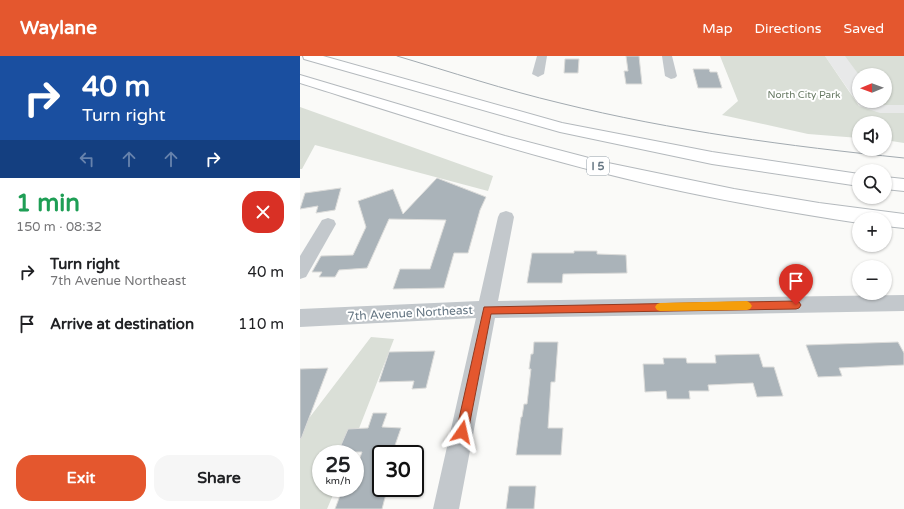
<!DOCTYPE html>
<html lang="en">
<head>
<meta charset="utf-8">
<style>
	:root { --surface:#fff; --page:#f6f6f6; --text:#202124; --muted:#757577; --accent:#e4572e }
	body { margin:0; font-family:"Varela Round",sans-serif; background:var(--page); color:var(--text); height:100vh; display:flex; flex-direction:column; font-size:15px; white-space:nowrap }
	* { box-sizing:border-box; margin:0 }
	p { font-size:13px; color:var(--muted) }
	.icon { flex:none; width:22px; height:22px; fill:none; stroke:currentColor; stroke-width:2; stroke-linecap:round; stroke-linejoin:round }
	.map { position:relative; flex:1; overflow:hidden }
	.sheet { display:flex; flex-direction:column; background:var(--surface); width:300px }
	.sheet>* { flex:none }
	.hud { background:#1a4fa0; color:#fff; overflow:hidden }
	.needle { width:26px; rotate:269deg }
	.fabs { position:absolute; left:552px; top:12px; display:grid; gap:8px }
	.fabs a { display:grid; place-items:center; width:40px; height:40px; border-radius:50%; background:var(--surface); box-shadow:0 1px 3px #0004; font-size:20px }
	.speed { position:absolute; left:12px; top:389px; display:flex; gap:8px; font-size:20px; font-weight:700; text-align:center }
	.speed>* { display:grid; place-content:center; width:52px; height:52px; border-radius:50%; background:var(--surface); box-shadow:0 1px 3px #0004; line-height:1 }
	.speed small { font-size:10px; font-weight:400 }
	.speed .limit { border:2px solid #111; border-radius:6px; background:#fff; color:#111 }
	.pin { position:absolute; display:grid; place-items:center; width:34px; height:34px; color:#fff; margin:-41px -17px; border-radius:50% 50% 50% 0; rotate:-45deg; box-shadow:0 0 4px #0007 }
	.pin .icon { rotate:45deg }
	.me { position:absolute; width:44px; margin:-22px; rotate:11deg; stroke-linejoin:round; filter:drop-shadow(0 0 3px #0008) }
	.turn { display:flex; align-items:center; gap:14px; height:84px; padding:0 16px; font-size:18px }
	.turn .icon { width:52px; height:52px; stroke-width:2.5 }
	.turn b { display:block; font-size:28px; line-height:34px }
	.lanes { display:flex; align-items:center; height:38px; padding:0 16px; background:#0003; justify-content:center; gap:20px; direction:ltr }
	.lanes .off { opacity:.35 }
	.round { display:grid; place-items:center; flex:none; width:42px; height:42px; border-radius:16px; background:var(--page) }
	.summary { display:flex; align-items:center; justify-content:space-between; height:68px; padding:0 16px }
	h1 { font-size:24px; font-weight:800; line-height:30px; color:#1e9e55 }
	.cta { display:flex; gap:8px; margin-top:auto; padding:8px 16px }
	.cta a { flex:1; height:46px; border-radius:16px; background:var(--accent); color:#fff; font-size:16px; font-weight:800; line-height:46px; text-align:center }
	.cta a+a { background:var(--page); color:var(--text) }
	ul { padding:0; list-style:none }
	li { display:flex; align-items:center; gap:12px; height:52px; padding:0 16px }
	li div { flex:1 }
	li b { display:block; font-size:15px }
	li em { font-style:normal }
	header { display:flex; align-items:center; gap:24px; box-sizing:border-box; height:56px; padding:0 20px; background:var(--accent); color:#fff }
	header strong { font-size:19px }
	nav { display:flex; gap:22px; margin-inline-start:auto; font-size:14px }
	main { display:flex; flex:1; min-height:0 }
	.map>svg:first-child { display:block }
	.built { fill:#e8e9e9; fill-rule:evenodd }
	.green { fill:#dadfd7 }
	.building { fill:#aab3b9; stroke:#dcdcda }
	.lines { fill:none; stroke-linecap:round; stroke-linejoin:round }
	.highway-casing { stroke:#b4b9bd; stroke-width:2 }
	.minor { fill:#c3c8cc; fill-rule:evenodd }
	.highway { fill:#fff; fill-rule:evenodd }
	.tram { stroke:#a2aab0; stroke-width:1 }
	.route { fill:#e4572e; stroke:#94391e }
	.slow { fill:#f59e0b }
	.labels { text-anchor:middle; stroke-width:4; stroke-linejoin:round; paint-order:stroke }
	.far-park-label { font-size:10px; fill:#687a64; stroke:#fff }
	.shield { fill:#fff; stroke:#939fa8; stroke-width:1 }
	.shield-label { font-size:11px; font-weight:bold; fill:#657683 }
	.street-label { font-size:12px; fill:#657683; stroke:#fff }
</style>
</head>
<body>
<header>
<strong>Waylane</strong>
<nav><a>Map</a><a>Directions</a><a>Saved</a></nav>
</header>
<main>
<section class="sheet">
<div class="hud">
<div class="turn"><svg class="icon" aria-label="right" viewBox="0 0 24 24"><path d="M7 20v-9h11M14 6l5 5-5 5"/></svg><div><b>40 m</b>Turn right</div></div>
<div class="lanes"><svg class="icon off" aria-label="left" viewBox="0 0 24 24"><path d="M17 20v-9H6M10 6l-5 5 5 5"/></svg><svg class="icon off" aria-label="ahead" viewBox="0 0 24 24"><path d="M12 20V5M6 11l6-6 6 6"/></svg><svg class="icon off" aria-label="ahead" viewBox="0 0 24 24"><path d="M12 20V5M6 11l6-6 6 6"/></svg><svg class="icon" aria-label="right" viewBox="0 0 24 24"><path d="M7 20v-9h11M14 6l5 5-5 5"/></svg></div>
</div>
<div class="summary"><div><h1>1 min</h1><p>150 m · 08:32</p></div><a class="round" style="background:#d93025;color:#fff"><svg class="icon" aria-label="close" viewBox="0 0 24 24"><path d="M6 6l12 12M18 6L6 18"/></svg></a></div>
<ul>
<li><svg class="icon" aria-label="right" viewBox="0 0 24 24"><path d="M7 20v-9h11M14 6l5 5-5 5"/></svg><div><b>Turn right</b><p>7th Avenue Northeast</p></div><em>40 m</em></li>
<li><svg class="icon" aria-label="arrive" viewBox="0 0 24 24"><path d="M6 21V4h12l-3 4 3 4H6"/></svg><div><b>Arrive at destination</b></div><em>110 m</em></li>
</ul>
<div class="cta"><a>Exit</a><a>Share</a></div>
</section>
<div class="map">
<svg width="604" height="453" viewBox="0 0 604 453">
	<rect width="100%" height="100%" fill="#fafaf8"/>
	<path class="built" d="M525 0H604V62H568ZM559 19H585V45H559Z"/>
	<g class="green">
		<path d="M420 0H525L559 50 580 57H604V87L585 84V67H559V82L508 78 422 59 438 45Z"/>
		<path d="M545 0H604V49H582L579 45H585V19H559Z"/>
		<path d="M0 51 193 120 188 135 15 89 2 113H0Z"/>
		<path d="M71 281 94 283 49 398H21V432H36L27 453H0V374Z"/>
	</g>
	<g class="building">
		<path d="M326 0H339L342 28H326L324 15H328Z"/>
		<path d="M265 3H279L278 17H264Z"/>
		<path d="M393 13H409L410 16H417L422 32H398Z"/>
		<path d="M137 122 186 141 180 154 168 197H154L144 232 93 233 100 213H130L146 164 89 163 67 212 39 214 35 221H19L22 216H12L21 200 53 199 66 171 58 145 93 133 103 158Z"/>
		<path d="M41 132 35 154 16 157 18 150 0 153 5 137Z"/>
		<path d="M274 195H297V198L326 199 327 217 263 218 262 227H227L232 197H274Z"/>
		<path d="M234 286H258L255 326H251L248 372H263L261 399H216L221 361H222L224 348H227L231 313H229L231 298H233Z"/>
		<path d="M598 286 604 297V309L539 312 542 320 518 321 506 289Z"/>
		<path d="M135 295 126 332 112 333 114 325 79 326 89 296Z"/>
		<path d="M459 298 463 311H474L483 340 457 341 453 327 408 329 409 335H389L390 343H367L366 335 345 336 343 308H364L363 302H386L387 307H416L415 299Z"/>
		<path d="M28 312 1 383 0 382V313Z"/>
		<path d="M73 357H87L82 371 101 372 92 398H81V434H87L82 453H35L42 434 55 432V415L62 396H38L48 373 68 372Z"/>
		<path d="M209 430H236L234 453H206Z"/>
	</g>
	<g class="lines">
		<defs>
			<g id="highway">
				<path d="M3 0H23L262 67 412 96 559 118V130L412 108 260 76 4 3Z"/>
				<path d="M0 19 205 80 308 107 434 133 519 147 604 158V172L585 170V163H559V167C474 154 390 139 307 118 203 92 102 59 0 27Z"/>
				<path d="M585 121 604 123V135L585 133Z"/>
			</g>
		</defs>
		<use href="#highway" class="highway-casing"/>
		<g class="minor">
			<path d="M237 0H247L244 18 238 21 232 18Z"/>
			<path d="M362 0H372L377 20 375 22 371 23 365 20Z"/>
			<path d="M206 155 212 157 214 161 198 245 604 239V255L195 262 159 453H133L176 262 0 271V253L179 245 198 161 200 157Z"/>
			<path d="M28 162 34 164 36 168 6 221 0 223V200L22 164Z"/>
		</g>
		<use href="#highway" class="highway"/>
		<path class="tram" d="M97 0C151 16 205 34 260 47 373 75 488 90 604 102"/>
	</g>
	<path class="route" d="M496 245 499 246 501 249 499 252 496 253 191 258 168 376 166 381 162 382 158 381 156 376 184 251Z"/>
	<path class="slow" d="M447 245 450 247 452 250 450 253 447 254 360 255 357 254 355 251 357 248 360 247Z"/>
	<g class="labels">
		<g class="far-park-label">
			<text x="504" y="42">North City Park</text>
		</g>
		<rect class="shield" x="287" y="101" width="22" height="18" rx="3"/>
		<g class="shield-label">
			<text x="298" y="114">I 5</text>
		</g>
		<g class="street-label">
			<text transform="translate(110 257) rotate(-3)" y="4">7th Avenue Northeast</text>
		</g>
	</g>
</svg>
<div class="fabs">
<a><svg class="needle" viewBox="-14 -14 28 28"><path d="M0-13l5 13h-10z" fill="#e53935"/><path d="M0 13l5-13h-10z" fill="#757577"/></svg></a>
<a><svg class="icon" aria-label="sound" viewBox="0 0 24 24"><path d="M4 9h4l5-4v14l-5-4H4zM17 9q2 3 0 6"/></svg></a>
<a><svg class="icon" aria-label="search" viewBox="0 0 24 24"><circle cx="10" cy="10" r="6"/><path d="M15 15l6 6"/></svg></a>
<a>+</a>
<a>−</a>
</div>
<div class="speed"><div>25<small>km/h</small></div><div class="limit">30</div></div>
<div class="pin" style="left:496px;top:249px;background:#d93025"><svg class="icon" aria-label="arrive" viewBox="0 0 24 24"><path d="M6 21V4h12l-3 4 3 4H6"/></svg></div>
<svg class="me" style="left:162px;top:376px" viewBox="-20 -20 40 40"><path d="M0-17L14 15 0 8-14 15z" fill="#e4572e" stroke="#fff" stroke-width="4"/></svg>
</div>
</main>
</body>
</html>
